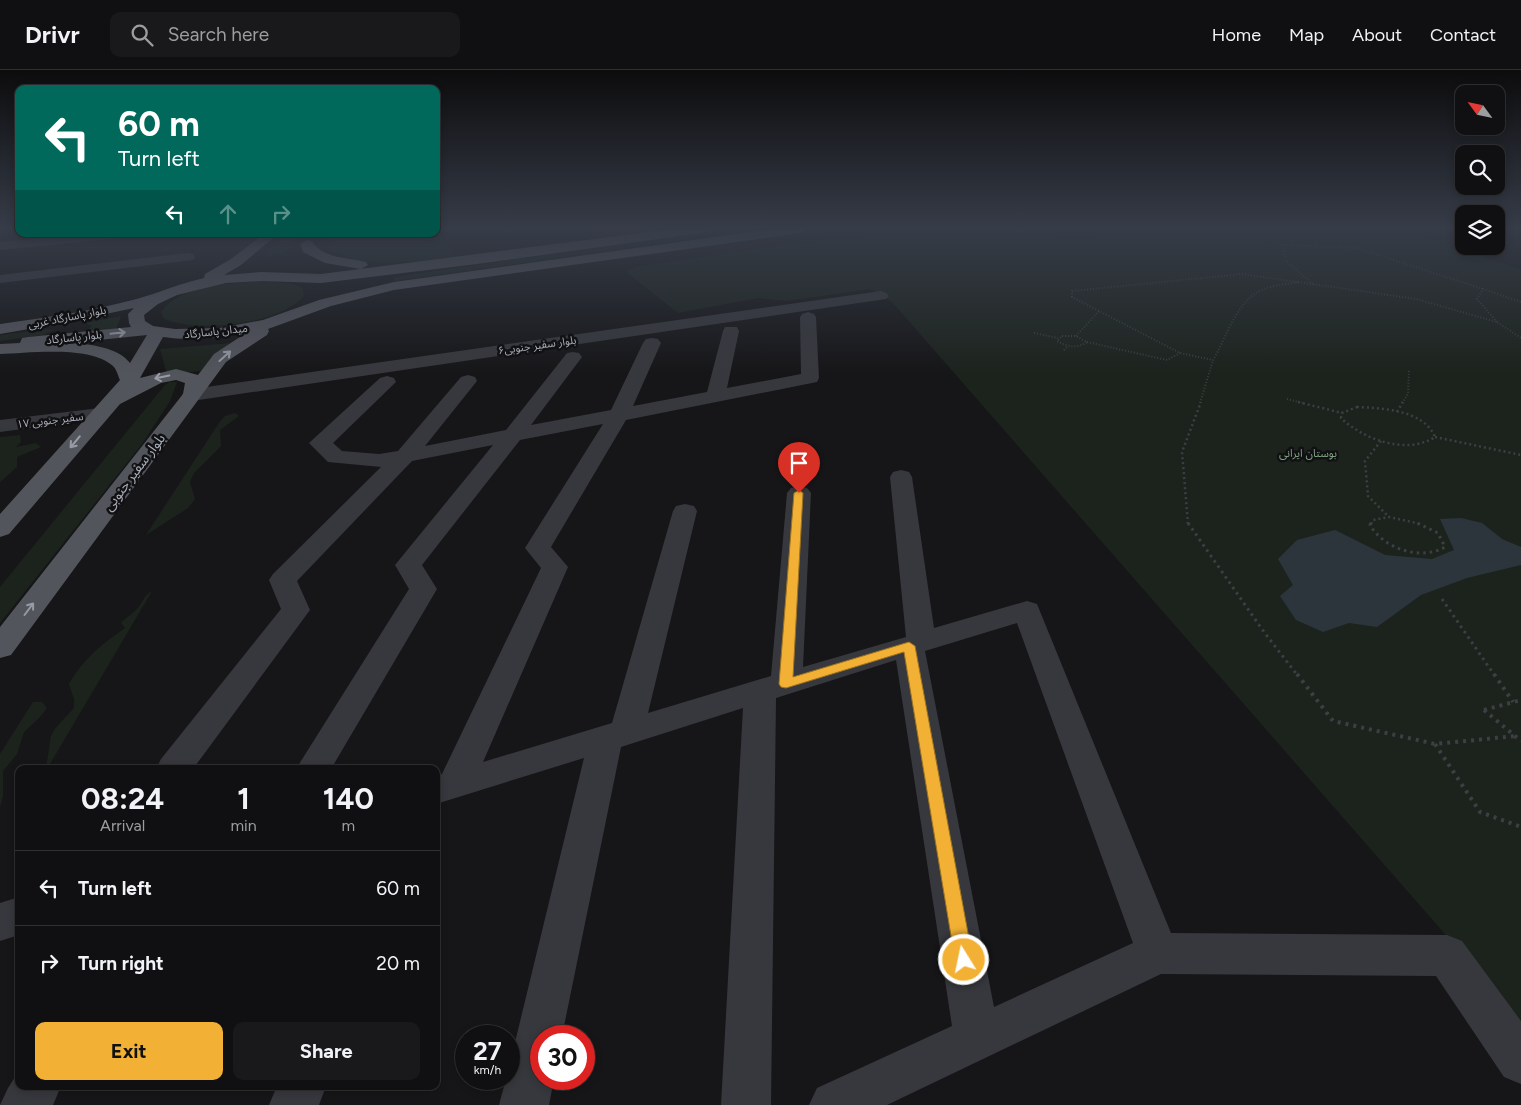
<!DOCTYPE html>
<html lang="en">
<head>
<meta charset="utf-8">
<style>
	:root { --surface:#101012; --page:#19191b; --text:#f1f3f6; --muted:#9c9d9f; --line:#303032; --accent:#f2b134 }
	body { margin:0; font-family:Figtree,"Noto Sans Arabic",sans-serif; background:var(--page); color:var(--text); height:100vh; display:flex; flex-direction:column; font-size:19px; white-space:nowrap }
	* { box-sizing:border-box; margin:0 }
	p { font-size:16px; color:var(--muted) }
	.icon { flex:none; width:28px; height:28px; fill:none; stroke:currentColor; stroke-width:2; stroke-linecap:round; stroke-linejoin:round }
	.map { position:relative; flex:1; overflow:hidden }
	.side { position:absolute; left:15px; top:695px; width:425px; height:325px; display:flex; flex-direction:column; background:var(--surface); border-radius:10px; box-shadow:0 2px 8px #0003,0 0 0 1px var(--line) }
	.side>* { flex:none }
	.hud { position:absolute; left:15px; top:15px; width:425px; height:152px; border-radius:10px; box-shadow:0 2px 8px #0003,0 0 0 1px var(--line); background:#00695c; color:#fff; overflow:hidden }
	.needle { width:32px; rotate:303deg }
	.buttons { position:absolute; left:1455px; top:15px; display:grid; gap:10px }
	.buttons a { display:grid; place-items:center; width:50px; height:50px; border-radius:10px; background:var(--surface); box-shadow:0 2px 8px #0003,0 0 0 1px var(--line); font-size:25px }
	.speed { position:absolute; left:455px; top:955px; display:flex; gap:10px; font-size:25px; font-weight:700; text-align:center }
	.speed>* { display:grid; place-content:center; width:65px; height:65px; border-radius:50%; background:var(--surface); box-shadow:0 2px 8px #0003,0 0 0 1px var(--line); line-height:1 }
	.speed small { font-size:12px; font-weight:400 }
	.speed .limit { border:8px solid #d22; background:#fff; color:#111 }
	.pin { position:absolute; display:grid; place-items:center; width:42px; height:42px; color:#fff; margin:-51px -21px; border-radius:50% 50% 50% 0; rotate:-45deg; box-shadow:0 0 5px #0007 }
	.pin .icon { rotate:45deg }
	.me { position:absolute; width:55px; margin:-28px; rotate:350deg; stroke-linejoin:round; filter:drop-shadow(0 0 4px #0008) }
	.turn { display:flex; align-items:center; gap:18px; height:105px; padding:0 20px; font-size:22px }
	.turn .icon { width:65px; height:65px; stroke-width:2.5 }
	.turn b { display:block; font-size:35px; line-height:42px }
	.lanes { display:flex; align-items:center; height:48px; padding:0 20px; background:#0003; justify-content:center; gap:25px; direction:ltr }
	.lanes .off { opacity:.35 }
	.eta { display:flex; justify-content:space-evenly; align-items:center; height:85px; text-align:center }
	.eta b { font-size:30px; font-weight:700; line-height:35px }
	.cta { display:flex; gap:10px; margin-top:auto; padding:10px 20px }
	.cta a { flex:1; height:58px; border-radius:10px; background:var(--accent); color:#111; font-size:20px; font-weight:700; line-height:58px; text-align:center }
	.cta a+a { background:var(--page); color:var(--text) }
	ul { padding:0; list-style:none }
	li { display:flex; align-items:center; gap:15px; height:75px; padding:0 20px; border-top:1px solid var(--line) }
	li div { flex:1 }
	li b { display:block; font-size:19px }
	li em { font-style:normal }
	header { display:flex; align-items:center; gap:30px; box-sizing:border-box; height:70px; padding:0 25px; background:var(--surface); border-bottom:1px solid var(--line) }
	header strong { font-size:24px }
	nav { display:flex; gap:28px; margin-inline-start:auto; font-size:18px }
	.search { width:350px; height:45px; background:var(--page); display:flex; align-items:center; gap:12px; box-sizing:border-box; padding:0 18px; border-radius:10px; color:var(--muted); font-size:19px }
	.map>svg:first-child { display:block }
	.green { fill:#1c231d }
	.water { fill:#2c353c }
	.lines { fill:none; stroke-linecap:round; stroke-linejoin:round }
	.path-far3 { stroke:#3d3f44; stroke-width:2; stroke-dasharray:1 2; stroke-linecap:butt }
	.path-far2 { stroke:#3d3f44; stroke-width:2.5; stroke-dasharray:2 3; stroke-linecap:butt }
	.path-far1 { stroke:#3d3f44; stroke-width:3; stroke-dasharray:2.5 4; stroke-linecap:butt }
	.path { stroke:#3d3f44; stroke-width:4; stroke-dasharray:3 5; stroke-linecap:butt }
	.minor { fill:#37383d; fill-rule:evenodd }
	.major { fill:#53555c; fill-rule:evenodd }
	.oneway { stroke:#979ba6 }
	.route { fill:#f2b134; stroke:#9d7322 }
	.labels { text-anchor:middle; stroke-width:5; stroke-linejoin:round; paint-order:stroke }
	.far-street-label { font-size:11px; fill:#a8adb8; stroke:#111113 }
	.far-park-label { font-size:11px; fill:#7fa381; stroke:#111113 }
	.street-label { font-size:14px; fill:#a8adb8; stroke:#111113 }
</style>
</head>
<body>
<header>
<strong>Drivr</strong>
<div class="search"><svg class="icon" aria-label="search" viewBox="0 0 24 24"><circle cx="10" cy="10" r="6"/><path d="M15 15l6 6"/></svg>Search here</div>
<nav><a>Home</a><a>Map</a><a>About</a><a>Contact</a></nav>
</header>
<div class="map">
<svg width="1521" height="1035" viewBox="0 0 1521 1035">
	<rect width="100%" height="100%" fill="#161618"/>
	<g class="green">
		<path d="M436 159H438L455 187C414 191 365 200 327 179L335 164H436Z"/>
		<path d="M728 159H761L395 211 393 207Z"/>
		<path d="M889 159H1052L1048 161 1084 168 1112 159H1409L1521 200V951L892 232 870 219 787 231 758 228 678 243 626 202 635 197Z"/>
		<path d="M285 164H301L285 183 267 187 266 184Z"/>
		<path d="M261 211 294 214 303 219 304 226C278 255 198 263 164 249L161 242C179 216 232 213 261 211Z"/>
		<path d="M121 246 115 262 82 263 92 256 85 253Z"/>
		<path d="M46 259 54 260 43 265 0 271V265Z"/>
		<path d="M231 273 201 301 167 304 160 279Z"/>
		<path d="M169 312H177L170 331 142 374 0 553V517L165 315Z"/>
		<path d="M235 343 239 346 220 360 221 376 194 403 190 412 195 429 188 438 146 465 219 353 225 346Z"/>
		<path d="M20 365 21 372 16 377 36 373 41 377 17 387V397L0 412V367Z"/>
		<path d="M152 521 47 699H45C48 689 49 680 50 671 51 659 67 647 74 638V629L69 614C86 586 99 577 125 558L121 553C125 548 131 545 136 540 143 533 143 526 152 521Z"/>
		<path d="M33 632H42L47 638 39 648 24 662 17 684 3 701V726L0 737V684Z"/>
	</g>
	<path class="water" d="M1461 448 1482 453 1502 469 1521 477V495L1467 508 1421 525 1377 557 1349 553 1323 562 1296 550 1280 526 1293 515 1278 489 1297 470 1335 460 1385 485 1432 489 1454 480 1440 449Z"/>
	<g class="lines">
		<g class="path-far3">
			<path d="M1242 204 1298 212C1287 214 1274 215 1264 219 1236 230 1227 267 1213 290L1180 283 1072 227V221Z"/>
			<path d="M1298 212 1416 229 1497 252 1521 268"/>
			<path d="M1313 214 1286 191 1282 175 1357 178 1483 219"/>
			<path d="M1497 252 1477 229 1483 219 1521 232"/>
			<path d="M1034 263 1058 268"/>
			<path d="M1062 266H1076L1087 272C1077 279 1067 277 1057 271Z"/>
			<path d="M1076 266 1099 241"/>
			<path d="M1087 272 1167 290 1180 283"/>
			<path d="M1064 280 1068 276"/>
			<path d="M1287 329 1303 333"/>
			<path d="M1200 333 1213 290"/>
			<path d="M1402 333 1408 324 1409 300"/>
		</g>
		<g class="path-far2">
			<path d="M1298 332 1342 343"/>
			<path d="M1357 337C1382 338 1424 340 1435 367 1407 385 1364 370 1341 348L1342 343Z"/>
			<path d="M1397 342 1403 332"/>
			<path d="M1435 367 1521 385"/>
			<path d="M1381 371 1365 391 1368 426 1389 447"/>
			<path d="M1188 454 1182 382 1201 332"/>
			<path d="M1371 454 1373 450 1389 447 1421 454"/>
		</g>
		<g class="path-far1">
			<path d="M1188 453 1264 562 1298 606"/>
			<path d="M1371 453 1370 455C1384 479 1421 491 1445 477L1438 463 1417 453"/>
			<path d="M1442 529 1495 606"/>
		</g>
		<g class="path">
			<path d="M1297 604 1333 651 1435 674 1516 666"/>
			<path d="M1494 604 1513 632"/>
			<path d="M1484 640 1521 671"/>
			<path d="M1484 640 1521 630"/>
			<path d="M1435 674 1480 742 1521 757"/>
		</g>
		<g class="minor">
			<path d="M84 164H126L120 168 0 180V172Z"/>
			<path d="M188 183 193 184 195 187 193 190 0 213V205Z"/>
			<path d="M881 221 886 223 889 226 886 229 192 331 185 329 182 325 185 321 192 319Z"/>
			<path d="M808 242 814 244 816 247 819 308 817 312 626 350 551 477 568 497 483 692 612 653 673 441 676 436 685 434 694 436 697 441 648 643 771 606 787 423 791 418 799 416 807 418 811 423 803 597 906 567 890 407 893 402 901 400 909 402 912 407 934 558 1027 531 1037 534 1171 863 1447 865 1462 871 1521 951V1014L1504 1007 1436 906 1161 904 887 1035H809L817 1018 952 956 896 590 776 628 771 1035H721L743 638 621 677 562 966H541V1009H554L549 1035H499L506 1009H509V997L584 688 436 734V705L442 704 541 498 525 478 603 354 520 370 422 495 437 519 331 699H296L409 519 395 495 493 375 412 391 297 511 310 540 193 699H156L161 689 281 539 269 510 273 504 381 397 328 392 309 373 380 308 387 306 394 308 396 312 333 373 342 381 379 384 398 381 461 307 468 305 475 307 477 311 425 376 506 360 567 283 573 282 579 283 582 287 531 355 611 340 643 273 646 269 652 268 658 269 661 273 633 336 707 322 723 261 725 257H737L739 261 727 318 801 304 800 247 802 244ZM1017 553 1133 873 994 937 925 581Z"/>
			<path d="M100 338 107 340 110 344 107 348 0 362V350Z"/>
			<path d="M19 827V865L0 871V833Z"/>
			<path d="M19 1001V1016H61L53 1035H0L8 1018Z"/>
			<path d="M277 1016H326L319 1035H269Z"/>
		</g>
		<g class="major">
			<path d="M672 159H708L702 163 477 194 321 213 261 211 226 213 177 225 158 234 144 245 145 251 153 256 175 259 220 258 263 250 319 230 394 212 771 159H807L801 163 394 220 331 236 268 259 269 261 267 265 226 292 11 585 0 588V557L183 324 185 313 176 310 161 313 120 334 9 464 0 467V444L120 310C118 306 117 300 113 296 91 275 28 283 0 284V274L20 273 22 268 28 267 131 257 129 253 128 244 134 238 58 254 0 264V254C50 247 108 239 156 223 172 217 187 212 204 208L205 204 231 189 264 164H278L241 195 224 205 261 202 321 204ZM246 263 214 284 198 305 176 299 140 308 163 267C190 271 219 268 246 263ZM147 265 130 293C118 277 89 274 70 273Z"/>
			<path d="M307 170 312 171C322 189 348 187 366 192L368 195 361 199 325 193 303 182 300 174Z"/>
		</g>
	</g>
	<defs><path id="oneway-shaft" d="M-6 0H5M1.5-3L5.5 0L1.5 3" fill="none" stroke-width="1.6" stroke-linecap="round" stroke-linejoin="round" transform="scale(1.25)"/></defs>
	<g class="oneway">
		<use href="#oneway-shaft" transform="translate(118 263) rotate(-6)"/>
		<use href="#oneway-shaft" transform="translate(225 286) rotate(-42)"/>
		<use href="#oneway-shaft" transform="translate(162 307) rotate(168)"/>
		<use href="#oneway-shaft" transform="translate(75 372) rotate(130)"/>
		<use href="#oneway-shaft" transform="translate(29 539) rotate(-53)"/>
	</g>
	<linearGradient id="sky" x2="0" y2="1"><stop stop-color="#0c0c0d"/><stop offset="0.52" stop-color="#363c48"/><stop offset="1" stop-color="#363c48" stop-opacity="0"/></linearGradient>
	<rect width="1521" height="304" fill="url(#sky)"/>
	<path class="route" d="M799 420 803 423 793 607 909 572 915 576 973 890 970 896 964 898 957 896 955 890 904 582 786 618 781 617 779 614 794 423Z"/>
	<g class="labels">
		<g class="far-street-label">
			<text transform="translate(67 247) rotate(-11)" y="4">بلوار پاسارگاد غربی</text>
			<text transform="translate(216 261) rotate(-6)" y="4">میدان پاسارگاد</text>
			<text transform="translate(74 267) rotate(-6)" y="4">بلوار پاسارگاد</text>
			<text transform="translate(537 275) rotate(-8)" y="4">بلوار سفیر جنوبی۶</text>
			<text transform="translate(50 350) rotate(-7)" y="4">سفیر جنوبی ۱۷</text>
		</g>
		<g class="far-park-label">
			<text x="1308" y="387">بوستان ایرانی</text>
		</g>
		<g class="street-label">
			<text transform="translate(134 402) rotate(-53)" y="5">بلوار سفیر جنوبی</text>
		</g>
	</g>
</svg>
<div class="buttons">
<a><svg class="needle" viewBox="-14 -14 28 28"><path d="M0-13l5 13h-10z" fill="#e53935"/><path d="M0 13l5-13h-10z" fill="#9c9d9f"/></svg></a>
<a><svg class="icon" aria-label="search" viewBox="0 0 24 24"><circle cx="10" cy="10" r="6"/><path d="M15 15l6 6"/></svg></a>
<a><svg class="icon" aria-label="layers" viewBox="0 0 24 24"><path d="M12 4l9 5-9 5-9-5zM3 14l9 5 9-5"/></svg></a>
</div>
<div class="speed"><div>27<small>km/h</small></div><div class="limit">30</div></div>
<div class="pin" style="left:799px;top:423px;background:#d93025"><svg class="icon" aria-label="arrive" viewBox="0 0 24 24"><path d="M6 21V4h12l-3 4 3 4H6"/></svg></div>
<svg class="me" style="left:964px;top:890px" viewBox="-20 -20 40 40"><circle r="17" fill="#f2b134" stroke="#fff" stroke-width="3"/><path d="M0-11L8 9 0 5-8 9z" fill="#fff"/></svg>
<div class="hud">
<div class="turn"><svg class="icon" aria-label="left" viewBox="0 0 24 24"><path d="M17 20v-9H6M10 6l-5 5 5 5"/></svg><div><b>60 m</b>Turn left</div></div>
<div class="lanes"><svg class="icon" aria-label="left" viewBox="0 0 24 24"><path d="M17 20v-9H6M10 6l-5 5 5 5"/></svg><svg class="icon off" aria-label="ahead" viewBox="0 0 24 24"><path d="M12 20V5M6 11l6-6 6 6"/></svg><svg class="icon off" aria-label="right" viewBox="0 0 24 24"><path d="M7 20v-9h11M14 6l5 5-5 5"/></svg></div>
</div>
<section class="side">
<div class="eta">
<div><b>08:24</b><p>Arrival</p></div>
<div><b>1</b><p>min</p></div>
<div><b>140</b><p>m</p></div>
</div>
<ul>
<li><svg class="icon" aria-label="left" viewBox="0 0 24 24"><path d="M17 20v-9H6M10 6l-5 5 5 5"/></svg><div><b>Turn left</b></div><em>60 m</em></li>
<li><svg class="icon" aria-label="right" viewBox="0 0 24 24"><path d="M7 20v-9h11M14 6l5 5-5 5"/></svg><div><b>Turn right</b></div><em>20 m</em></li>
</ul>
<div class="cta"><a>Exit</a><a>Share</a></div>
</section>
</div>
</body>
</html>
